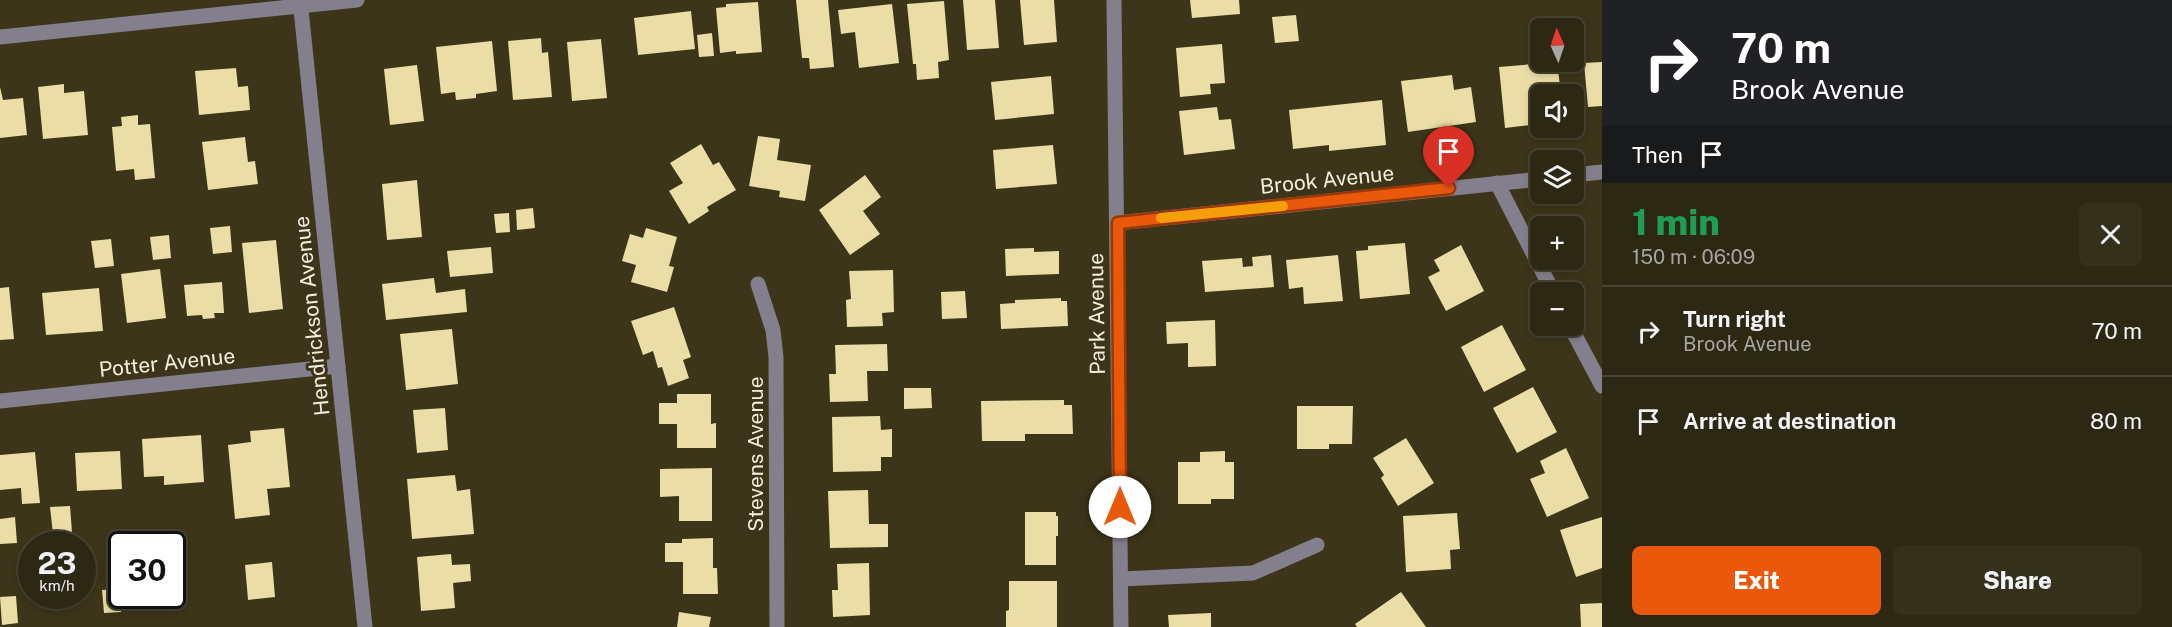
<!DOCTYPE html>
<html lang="en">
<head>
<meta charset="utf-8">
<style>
	:root { --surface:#2d2813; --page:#35301c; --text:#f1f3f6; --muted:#a7a6a0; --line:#484433; --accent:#ea580c }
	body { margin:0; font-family:"Public Sans",sans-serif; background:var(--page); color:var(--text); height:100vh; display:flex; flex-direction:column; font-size:22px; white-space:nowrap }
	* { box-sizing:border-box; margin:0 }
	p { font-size:20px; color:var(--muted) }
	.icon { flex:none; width:33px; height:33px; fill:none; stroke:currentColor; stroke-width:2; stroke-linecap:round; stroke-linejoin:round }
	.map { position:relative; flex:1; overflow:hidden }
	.side { display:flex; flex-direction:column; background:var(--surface); width:570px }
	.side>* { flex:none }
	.banner { background:#202124; color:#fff; overflow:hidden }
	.needle { width:39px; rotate:357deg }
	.tools { position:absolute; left:1530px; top:18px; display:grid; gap:12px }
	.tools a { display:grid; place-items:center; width:54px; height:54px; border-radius:9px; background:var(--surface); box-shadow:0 3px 9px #0003,0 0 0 2px var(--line); font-size:30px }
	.speed { position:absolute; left:18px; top:531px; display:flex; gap:12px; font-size:30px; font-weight:700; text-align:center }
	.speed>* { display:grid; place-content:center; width:78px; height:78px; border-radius:50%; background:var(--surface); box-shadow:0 3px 9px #0003,0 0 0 2px var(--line); line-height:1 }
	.speed small { font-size:15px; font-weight:400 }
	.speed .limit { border:3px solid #111; border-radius:9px; background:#fff; color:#111 }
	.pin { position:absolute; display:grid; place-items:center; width:51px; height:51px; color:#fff; margin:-62px -26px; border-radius:50% 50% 50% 0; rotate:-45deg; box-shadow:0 0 6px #0007 }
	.pin .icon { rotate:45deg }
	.me { position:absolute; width:66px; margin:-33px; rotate:0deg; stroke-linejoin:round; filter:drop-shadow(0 0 4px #0008) }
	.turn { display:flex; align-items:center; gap:21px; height:126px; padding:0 30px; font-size:27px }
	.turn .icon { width:78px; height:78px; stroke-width:2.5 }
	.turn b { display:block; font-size:42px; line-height:51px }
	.then { display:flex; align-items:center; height:57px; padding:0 30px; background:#0003; gap:12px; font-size:22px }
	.round { display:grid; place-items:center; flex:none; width:63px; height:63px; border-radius:9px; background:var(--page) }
	.summary { display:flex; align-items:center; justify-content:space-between; height:102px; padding:0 30px }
	h1 { font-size:36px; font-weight:800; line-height:45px; color:#1e9e55 }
	.button { display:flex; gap:12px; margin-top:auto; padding:12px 30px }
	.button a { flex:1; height:69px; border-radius:9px; background:var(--accent); color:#fff; font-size:24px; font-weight:800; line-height:69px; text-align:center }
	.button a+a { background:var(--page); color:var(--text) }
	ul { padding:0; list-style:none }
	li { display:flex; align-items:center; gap:18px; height:90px; padding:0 30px; border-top:2px solid var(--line) }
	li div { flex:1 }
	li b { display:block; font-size:22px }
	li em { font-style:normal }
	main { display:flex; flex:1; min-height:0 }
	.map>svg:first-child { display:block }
	.building { fill:#eadda6 }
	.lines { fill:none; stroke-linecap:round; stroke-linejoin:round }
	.minor { stroke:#847f8d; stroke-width:15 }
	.route-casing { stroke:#983908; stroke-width:15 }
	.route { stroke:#ea580c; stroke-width:10 }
	.slow { stroke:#f59e0b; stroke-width:10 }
	.labels { text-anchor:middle; stroke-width:6; stroke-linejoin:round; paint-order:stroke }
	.street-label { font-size:21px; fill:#f3efde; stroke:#3c3519 }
</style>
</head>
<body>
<main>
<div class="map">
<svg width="1602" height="627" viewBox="0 0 1602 627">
	<rect width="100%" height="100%" fill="#3c3519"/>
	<g class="building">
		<path d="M796 0H828L834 67 810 69 809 58H802Z"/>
		<path d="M963 0H995L999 48 967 50Z"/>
		<path d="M1020 0H1054L1057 42 1024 45Z"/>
		<path d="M1190 0H1239L1240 14 1192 18Z"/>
		<path d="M944 1 949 60 938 62 939 78 917 80 916 64H913L907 4Z"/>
		<path d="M758 2 762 52 736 54V51L720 53 716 8 726 7V4Z"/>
		<path d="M892 4 899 63 859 68 855 32 841 34 838 10Z"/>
		<path d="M691 11 695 49 638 55 634 18Z"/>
		<path d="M1296 15 1299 41 1275 43 1272 17Z"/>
		<path d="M712 33 714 56 699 57 697 35Z"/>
		<path d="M541 38 542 53 548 52 552 97 513 100 508 41Z"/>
		<path d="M601 39 607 98 572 101 567 42Z"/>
		<path d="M492 41 497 91 476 94V98L456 100 455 92 441 94 436 47Z"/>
		<path d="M1222 44 1225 83 1210 84 1211 94 1180 97 1176 48Z"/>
		<path d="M1557 62 1561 94H1540V124L1505 128 1499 67Z"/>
		<path d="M1602 62V106L1588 107 1584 63Z"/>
		<path d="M417 65 424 121 390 125 384 69Z"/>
		<path d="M236 68 238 87 248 86 250 110 199 115 195 71Z"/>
		<path d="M1452 75 1454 90 1471 87 1476 122 1408 132 1401 81Z"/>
		<path d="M1051 76 1054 114 995 120 991 82Z"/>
		<path d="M64 84V93L84 91 88 135 43 139 38 87Z"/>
		<path d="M0 87 3 100 23 98 27 135 0 138Z"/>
		<path d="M1382 100 1386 145 1329 151V145L1293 149 1289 110Z"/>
		<path d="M1217 107 1219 120 1231 119 1235 149 1184 155 1179 111Z"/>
		<path d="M138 115V125L150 124 155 178 135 180 134 169 116 171 112 127 122 126 121 117Z"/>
		<path d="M758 136 780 139 777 160 811 165 805 201 779 197 780 191 749 186Z"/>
		<path d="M245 137 248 162 255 161 258 184 208 190 202 142Z"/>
		<path d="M701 144 713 165 719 162 736 190 707 207 709 211 689 224 669 191 683 183 670 163Z"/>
		<path d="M1053 145 1057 184 996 189 993 150Z"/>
		<path d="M865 175 881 197 863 211 880 234 850 255 819 210Z"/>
		<path d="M417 180 422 237 387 240 382 184Z"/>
		<path d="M533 208 535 228 517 230 516 210Z"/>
		<path d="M509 213 510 232 496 233 494 214Z"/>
		<path d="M230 226 232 252 213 254 210 228Z"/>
		<path d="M646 228 677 237 669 266 674 267 667 292 631 282 636 265 622 261 630 234 643 238Z"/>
		<path d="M169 235 171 258 153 260 150 237Z"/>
		<path d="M111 239 114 266 95 268 91 241Z"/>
		<path d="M276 240 283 309 249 313 242 243Z"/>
		<path d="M1405 243 1410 294 1360 299 1356 251 1368 250V246Z"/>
		<path d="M1461 245 1484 291 1446 311 1428 277 1440 271 1434 260Z"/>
		<path d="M491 247 493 273 450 277 447 251Z"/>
		<path d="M1034 248V252L1059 251V274L1006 276 1005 249Z"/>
		<path d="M1271 255 1274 287 1205 292 1202 261 1242 258 1243 267 1253 266 1252 257Z"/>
		<path d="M1338 255 1343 301 1304 304 1303 287 1289 289 1286 260Z"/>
		<path d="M160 269 166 318 127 323 121 274Z"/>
		<path d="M893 270 894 312 882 313 883 326 847 327 846 300 851 299 849 271Z"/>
		<path d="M434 278 436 293 465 289 467 312 386 320 382 284Z"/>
		<path d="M222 282 224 313H214L215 318 203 319 202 315 187 316 184 285Z"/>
		<path d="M9 287 14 339 0 340V288Z"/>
		<path d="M99 288 103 331 46 335 42 293Z"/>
		<path d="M965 291 967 318 942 319 941 292Z"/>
		<path d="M1061 298V301H1067L1068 326 1001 329 1000 304 1015 303V300Z"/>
		<path d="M674 307 691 357 683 360 689 378 668 386 662 367 658 368 653 351 643 355 631 321Z"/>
		<path d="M1215 320 1216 366 1188 367V343L1167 344 1166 322Z"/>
		<path d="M1502 325 1526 370 1484 392 1461 347Z"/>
		<path d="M452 329 458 384 406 390 400 334Z"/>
		<path d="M887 344 888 371H867L868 401 830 402 829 374H836L835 345Z"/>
		<path d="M1533 387 1557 432 1517 453 1493 408Z"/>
		<path d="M904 388H931L932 408 904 409Z"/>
		<path d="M677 394H711V424L716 423V448H677V424H659V403H677Z"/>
		<path d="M1064 400V405H1072L1073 434H1025V441H982L981 401Z"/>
		<path d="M1297 406H1353L1352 444H1329V449H1297Z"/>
		<path d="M445 408 448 450 417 453 413 410Z"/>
		<path d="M880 416 881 430 892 429V457H881V471L833 472 832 417Z"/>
		<path d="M284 428 290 487 267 489 270 515 235 519 228 445 251 442 250 431Z"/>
		<path d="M201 435 204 482 164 485V476L144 477 142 439Z"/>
		<path d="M1406 438 1434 483 1398 506 1381 478 1384 475 1373 458Z"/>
		<path d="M1566 448 1589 498 1547 517 1530 479 1545 473 1540 461Z"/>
		<path d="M120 451 122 489 77 491 75 453Z"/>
		<path d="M1225 451V462H1234V499H1211V504H1178V462H1200V452Z"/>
		<path d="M35 452 40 503 22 504 21 488 0 490V455Z"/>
		<path d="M712 468V521H679V496L660 497V469Z"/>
		<path d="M455 475 457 491 470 489 474 534 412 539 407 479Z"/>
		<path d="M868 490 869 524H888V547L830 548 828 491Z"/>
		<path d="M70 506 72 532 53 534 50 507Z"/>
		<path d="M1025 512H1056V516H1058V536H1056V565H1025Z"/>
		<path d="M1457 513 1460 549 1450 550 1451 569 1406 572 1403 516Z"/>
		<path d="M15 517 17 543 0 544V519Z"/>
		<path d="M1602 517V568L1576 577 1560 530Z"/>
		<path d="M713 538V568H717L718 594H683V562H665V543H682V539Z"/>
		<path d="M451 554 452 565 470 564 471 581 453 583 455 608 421 611 417 557Z"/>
		<path d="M272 562 275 597 248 600 245 565Z"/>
		<path d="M869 563 870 615 833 617 832 590H838L837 564Z"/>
		<path d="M1009 581H1057V627H1006V611L1009 610Z"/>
		<path d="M119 589 121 612 104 613 102 590Z"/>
		<path d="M1401 592 1426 627H1357L1355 624Z"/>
		<path d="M16 596 18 623 2 625 0 597Z"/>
		<path d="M1602 603V627H1581L1580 604Z"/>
		<path d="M679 612 711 617 709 627H677Z"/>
		<path d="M1211 613V627H1169L1168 615Z"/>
	</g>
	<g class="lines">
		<g class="minor">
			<path d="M300 0 365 627"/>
			<path d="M1114 0 1121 627"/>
			<path d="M0 37 357 0"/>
			<path d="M1574 175 1602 172"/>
			<path d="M1497 183 1553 292"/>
			<path d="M1117 223 1540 179"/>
			<path d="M758 284 773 330 776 357 777 627"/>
			<path d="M1570 326 1602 386"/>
			<path d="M0 401 338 366"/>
			<path d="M1121 579 1253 573 1317 545"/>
		</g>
	</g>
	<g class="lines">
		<defs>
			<path id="route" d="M1120 507 1118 223 1449 188"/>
		</defs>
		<use href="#route" class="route-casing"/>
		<use href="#route" class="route"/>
		<path class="slow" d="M1161 218 1283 206"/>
	</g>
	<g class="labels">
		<g class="street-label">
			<text transform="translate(1327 180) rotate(-6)" y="7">Brook Avenue</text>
			<text transform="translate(1097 314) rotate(-91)" y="7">Park Avenue</text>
			<text transform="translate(312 316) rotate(-96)" y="7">Hendrickson Avenue</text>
			<text transform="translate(167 363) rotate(-6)" y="7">Potter Avenue</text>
			<text transform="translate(756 454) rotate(-90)" y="7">Stevens Avenue</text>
		</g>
	</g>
</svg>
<div class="tools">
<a><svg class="needle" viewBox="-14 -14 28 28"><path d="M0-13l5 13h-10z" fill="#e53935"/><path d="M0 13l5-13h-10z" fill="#a7a6a0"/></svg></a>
<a><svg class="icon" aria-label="sound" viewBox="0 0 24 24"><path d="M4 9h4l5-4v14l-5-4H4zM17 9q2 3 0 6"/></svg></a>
<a><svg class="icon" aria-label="layers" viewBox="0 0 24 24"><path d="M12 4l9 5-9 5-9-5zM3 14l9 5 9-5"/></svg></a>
<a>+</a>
<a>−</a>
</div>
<div class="speed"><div>23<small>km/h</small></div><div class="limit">30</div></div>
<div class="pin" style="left:1449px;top:188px;background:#d93025"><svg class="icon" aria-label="arrive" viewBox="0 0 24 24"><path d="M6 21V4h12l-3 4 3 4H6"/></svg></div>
<svg class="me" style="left:1120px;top:507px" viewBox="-20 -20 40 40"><circle r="19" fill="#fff"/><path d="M0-13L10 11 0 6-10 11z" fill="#ea580c"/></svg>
</div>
<section class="side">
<div class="banner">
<div class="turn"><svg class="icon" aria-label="right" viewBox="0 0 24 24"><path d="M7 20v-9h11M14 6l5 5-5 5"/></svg><div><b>70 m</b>Brook Avenue</div></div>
<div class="then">Then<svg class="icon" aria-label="arrive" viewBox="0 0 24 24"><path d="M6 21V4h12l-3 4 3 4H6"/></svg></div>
</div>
<div class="summary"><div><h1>1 min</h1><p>150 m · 06:09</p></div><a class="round"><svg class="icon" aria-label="close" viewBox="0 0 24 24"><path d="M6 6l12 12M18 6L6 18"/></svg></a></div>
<ul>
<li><svg class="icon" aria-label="right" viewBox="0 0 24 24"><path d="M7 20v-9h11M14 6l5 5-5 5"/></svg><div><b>Turn right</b><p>Brook Avenue</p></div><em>70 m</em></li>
<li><svg class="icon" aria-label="arrive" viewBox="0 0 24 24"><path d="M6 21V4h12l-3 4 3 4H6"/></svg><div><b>Arrive at destination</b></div><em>80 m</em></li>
</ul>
<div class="button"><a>Exit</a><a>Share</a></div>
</section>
</main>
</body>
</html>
